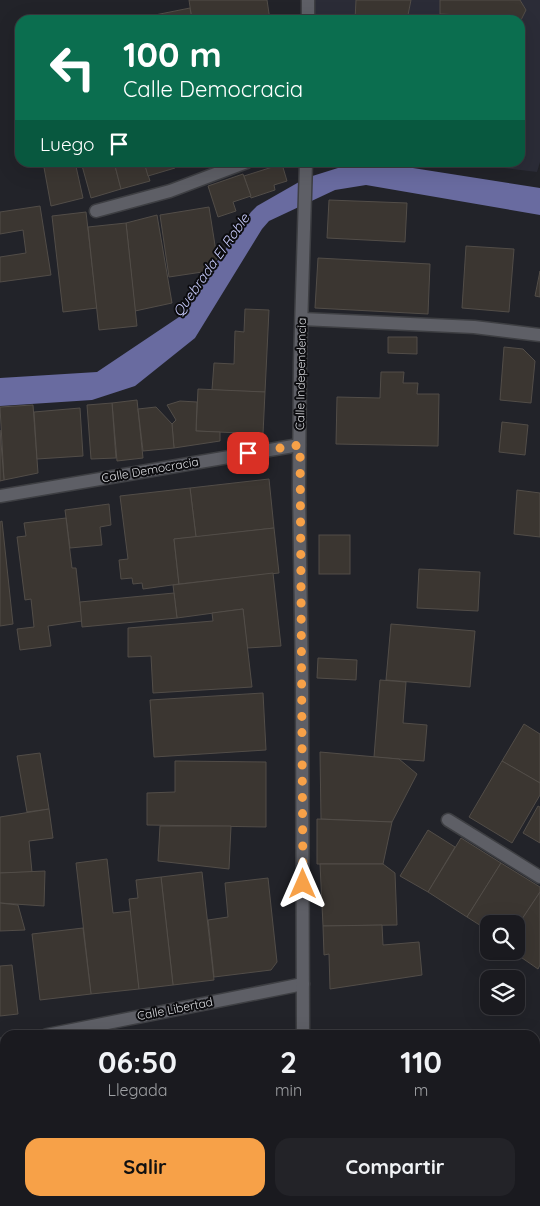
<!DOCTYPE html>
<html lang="es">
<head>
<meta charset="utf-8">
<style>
	:root { --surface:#1a1a1f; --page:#232328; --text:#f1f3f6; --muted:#9fa1a4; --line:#38383d; --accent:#f7a148 }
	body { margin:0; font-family:Quicksand,sans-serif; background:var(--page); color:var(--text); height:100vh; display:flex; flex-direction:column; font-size:19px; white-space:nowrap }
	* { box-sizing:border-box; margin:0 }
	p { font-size:16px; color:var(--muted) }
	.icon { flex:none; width:28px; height:28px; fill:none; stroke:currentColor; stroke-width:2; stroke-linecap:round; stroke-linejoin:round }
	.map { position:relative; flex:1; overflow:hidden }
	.panel { position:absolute; left:0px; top:1030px; width:540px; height:176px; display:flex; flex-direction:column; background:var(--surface); border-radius:15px 15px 0 0; box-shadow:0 5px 20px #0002,0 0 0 1px var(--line) }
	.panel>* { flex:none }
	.top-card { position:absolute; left:15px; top:15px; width:510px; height:152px; border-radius:15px; box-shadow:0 5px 20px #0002,0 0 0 1px var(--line); background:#0b6e4f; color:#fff; overflow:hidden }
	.tools { position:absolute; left:480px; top:915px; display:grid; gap:10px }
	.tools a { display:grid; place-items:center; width:45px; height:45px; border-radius:10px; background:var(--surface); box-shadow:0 5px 20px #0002,0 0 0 1px var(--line); font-size:25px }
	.pin { position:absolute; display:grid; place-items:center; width:42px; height:42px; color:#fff; margin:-21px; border-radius:10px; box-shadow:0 2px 8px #0006 }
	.me { position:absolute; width:55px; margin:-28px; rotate:0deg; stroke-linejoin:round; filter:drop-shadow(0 0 4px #0008) }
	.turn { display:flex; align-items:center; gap:18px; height:105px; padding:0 25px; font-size:22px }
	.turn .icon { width:65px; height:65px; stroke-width:2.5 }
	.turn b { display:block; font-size:35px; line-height:42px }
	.then { display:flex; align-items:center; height:48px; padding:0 25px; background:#0003; gap:10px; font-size:19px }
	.eta { display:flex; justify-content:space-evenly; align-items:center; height:85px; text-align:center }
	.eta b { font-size:30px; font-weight:800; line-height:35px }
	.primary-button { display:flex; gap:10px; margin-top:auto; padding:10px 25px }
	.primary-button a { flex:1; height:58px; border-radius:15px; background:var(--accent); color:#111; font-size:20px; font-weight:800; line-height:58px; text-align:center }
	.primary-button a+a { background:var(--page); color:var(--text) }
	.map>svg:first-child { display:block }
	.built { fill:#2b2c37 }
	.water { fill:#696ba0 }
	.building { fill:#3b3631; stroke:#524d48 }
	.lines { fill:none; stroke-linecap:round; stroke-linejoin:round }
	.street-casing { stroke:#3e3f43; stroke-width:15 }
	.street { stroke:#5e5f66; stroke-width:12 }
	.route { stroke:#f7a148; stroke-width:9; stroke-dasharray:0 16.2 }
	.labels { text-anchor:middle; stroke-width:4; stroke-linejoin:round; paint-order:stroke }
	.street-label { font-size:12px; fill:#dedfe3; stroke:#0c0c0f }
	.water-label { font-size:14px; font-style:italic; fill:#c8cbfb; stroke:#0c0c0f }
</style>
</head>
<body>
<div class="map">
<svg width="540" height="1206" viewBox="0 0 540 1206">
	<rect width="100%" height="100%" fill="#222329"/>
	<path class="built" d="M308 0H540V162L537 172 464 163 520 162V20H308Z"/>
	<path class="water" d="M354 163H381L540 188V215L366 185 335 190 269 221 262 229 195 338 135 386 92 400 0 406V378L97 372 179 317 251 212 257 206 306 178Z"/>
	<g class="building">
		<path d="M189 0H267L270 20H192Z"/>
		<path d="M356 0H411L407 20H355Z"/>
		<path d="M440 0H520L526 10 520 22V20H470L459 15 440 14Z"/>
		<path d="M190 8 192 20H141L140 18Z"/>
		<path d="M43 162H75L83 198 51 206Z"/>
		<path d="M81 162H114L121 189 91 198Z"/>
		<path d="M114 162H144L150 181 121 189Z"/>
		<path d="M144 162H173L175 168 148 176Z"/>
		<path d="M282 164 287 181 274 185 275 190 251 198 244 176Z"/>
		<path d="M243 174 251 196 233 202 236 211 218 217 208 186Z"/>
		<path d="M329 200 407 203 405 242 327 238Z"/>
		<path d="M40 206 51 275 0 282V257L26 253 23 230 0 234V212Z"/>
		<path d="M209 207 217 258 209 271 169 277 160 215Z"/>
		<path d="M86 212 97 308 63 312 52 216Z"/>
		<path d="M157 215 172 303 135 311 126 223Z"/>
		<path d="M126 223 137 326 99 330 88 227Z"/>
		<path d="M466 246 514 249 509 312 462 308Z"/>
		<path d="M318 258 430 264 428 314 315 308Z"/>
		<path d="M540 271V297L535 296Z"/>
		<path d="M245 309 269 310 265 392 212 390 214 363 234 364 235 331 244 332Z"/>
		<path d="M388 337H417V354L388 353Z"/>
		<path d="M504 347 523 349 535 361 531 403 500 400Z"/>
		<path d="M381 372H404L403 383H418L417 394H439L438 446 336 444 337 397 380 398Z"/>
		<path d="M198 389 265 392 263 434 196 431Z"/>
		<path d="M137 400 143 458 117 461 112 403Z"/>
		<path d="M180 401 197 402 196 431 220 432V441L174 448 172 424 176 420 167 405Z"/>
		<path d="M112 403 116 458 91 459 87 405Z"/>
		<path d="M33 405 38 473 4 480 0 407Z"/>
		<path d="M156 407 172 424 174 448 143 451 138 409Z"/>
		<path d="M80 408 83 456 37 459 34 412Z"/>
		<path d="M502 422 528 425 525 455 499 452Z"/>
		<path d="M0 430 4 480 0 481Z"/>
		<path d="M269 479 274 528 196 537 190 488Z"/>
		<path d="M190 488 196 537 174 539 179 584 143 589 142 583 133 584 132 578 121 579 119 560 128 559 120 496Z"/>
		<path d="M517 490 540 493V537L514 534Z"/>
		<path d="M109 504 111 525 100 527 102 545 70 548 65 510Z"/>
		<path d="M66 518 72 568H76L82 621 48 626 51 646 20 650 17 629 34 627 31 599 25 600 17 537 26 536 24 523Z"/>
		<path d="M2 521 13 624 0 626V522Z"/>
		<path d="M274 528 279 573 179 584 174 539Z"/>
		<rect x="319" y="535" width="31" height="39"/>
		<path d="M419 569 480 572 478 611 417 608Z"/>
		<path d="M273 573 281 646 247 648 243 609 177 618 173 585Z"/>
		<path d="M174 593 177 618 82 627 80 602Z"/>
		<path d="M243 609 252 687 153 693 151 656 128 657V628L213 621 212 613Z"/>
		<path d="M391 624 475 631 470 687 386 680Z"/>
		<path d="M318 658 357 660 356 680 317 678Z"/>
		<path d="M380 680 406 682 403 723 427 725 424 761 374 757Z"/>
		<path d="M263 693 266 750 154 757 150 700Z"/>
		<path d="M524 724 540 734V783L502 761Z"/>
		<path d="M320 752 399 759 417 774 392 822 321 819Z"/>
		<path d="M40 753 49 809 27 812 17 756Z"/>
		<path d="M175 761 266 762V827L147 825V793L175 792Z"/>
		<path d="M502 761 540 783V795L512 843 469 817Z"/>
		<path d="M538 806 540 807V843L523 833Z"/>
		<path d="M49 809 53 838 29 841 32 872 0 873V817Z"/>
		<path d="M317 819 392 822 383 864H317Z"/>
		<path d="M160 826H231L229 869 158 861Z"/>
		<path d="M428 830 455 847 428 892 400 876Z"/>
		<path d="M461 838 501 863 467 917 428 892Z"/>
		<path d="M107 859 113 913 131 911 139 989 91 994 76 863Z"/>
		<path d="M501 863 540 887V892L516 928V924H489V931L467 917Z"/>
		<path d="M320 864H383L395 873 397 925 323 926Z"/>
		<path d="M45 871 44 906 0 903V873Z"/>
		<path d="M202 872 214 980 173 985 161 877Z"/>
		<path d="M161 877 173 985 139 989 129 899 138 898 136 880Z"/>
		<path d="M268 878 277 962 271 970 214 977 208 920 228 917 225 883Z"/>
		<path d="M540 892V965L538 969 512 951H516V928Z"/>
		<path d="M0 903 18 905 25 930 0 931Z"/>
		<path d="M382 925 383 945 419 942 422 975 330 989 329 954 324 955 323 926Z"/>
		<path d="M83 928 91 994 40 1000 32 934Z"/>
		<path d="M12 965 18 1014 0 1016V966Z"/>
		<path d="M535 1104 540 1108V1169L535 1155Z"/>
		<path d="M535 1155 540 1169V1175L535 1177Z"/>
		<path d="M5 1177V1201H9V1206H0V1178Z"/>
		<rect x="127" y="1201" width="16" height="5"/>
		<rect x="178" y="1201" width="97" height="5"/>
		<path d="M379 1201H454L445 1206H381Z"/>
		<path d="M454 1201H486L473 1206H456Z"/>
	</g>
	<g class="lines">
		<defs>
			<g id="street">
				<path d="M308 20V0"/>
				<path d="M96 211 170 191 247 162"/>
				<path d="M302 319 474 327 540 335"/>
				<path d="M0 496 299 445"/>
				<path d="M448 820 540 877"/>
				<path d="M47 1035 303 984"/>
				<path d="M303 1035 302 685 299 488 300 362 306 162"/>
				<path d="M0 1045 5 1044"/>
				<path d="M307 1201V1206"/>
				<path d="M520 1206 540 1203"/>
			</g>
		</defs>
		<use href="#street" class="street-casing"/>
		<use href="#street" class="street"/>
	</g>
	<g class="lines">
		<path class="route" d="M248 453 300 445 303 884"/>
	</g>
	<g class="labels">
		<g class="street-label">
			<text transform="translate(301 374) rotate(-89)" y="4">Calle Independencia</text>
			<text transform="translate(150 470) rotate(-10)" y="4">Calle Democracia</text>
			<text transform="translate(175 1009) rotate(-11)" y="4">Calle Libertad</text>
		</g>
		<g class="water-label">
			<text transform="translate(211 265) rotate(-55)" y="5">Quebrada El Roble</text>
		</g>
	</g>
</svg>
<div class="tools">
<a><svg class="icon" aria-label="search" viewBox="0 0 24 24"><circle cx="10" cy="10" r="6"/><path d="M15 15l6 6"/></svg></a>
<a><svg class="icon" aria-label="layers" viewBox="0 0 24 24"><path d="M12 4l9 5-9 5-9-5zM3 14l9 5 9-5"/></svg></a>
</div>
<div class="pin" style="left:248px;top:453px;background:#d93025"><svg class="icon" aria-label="arrive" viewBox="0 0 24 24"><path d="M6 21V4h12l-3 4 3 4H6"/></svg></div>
<svg class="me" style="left:303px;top:884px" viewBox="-20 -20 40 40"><path d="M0-17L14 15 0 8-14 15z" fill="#f7a148" stroke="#fff" stroke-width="4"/></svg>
<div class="top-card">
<div class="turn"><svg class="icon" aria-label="left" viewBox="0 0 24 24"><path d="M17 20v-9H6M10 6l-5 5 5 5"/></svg><div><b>100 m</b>Calle Democracia</div></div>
<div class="then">Luego<svg class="icon" aria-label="arrive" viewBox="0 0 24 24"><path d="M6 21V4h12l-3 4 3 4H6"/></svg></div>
</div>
<section class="panel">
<div class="eta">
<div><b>06:50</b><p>Llegada</p></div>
<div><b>2</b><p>min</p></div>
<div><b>110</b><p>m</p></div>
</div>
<div class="primary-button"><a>Salir</a><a>Compartir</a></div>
</section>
</div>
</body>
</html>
